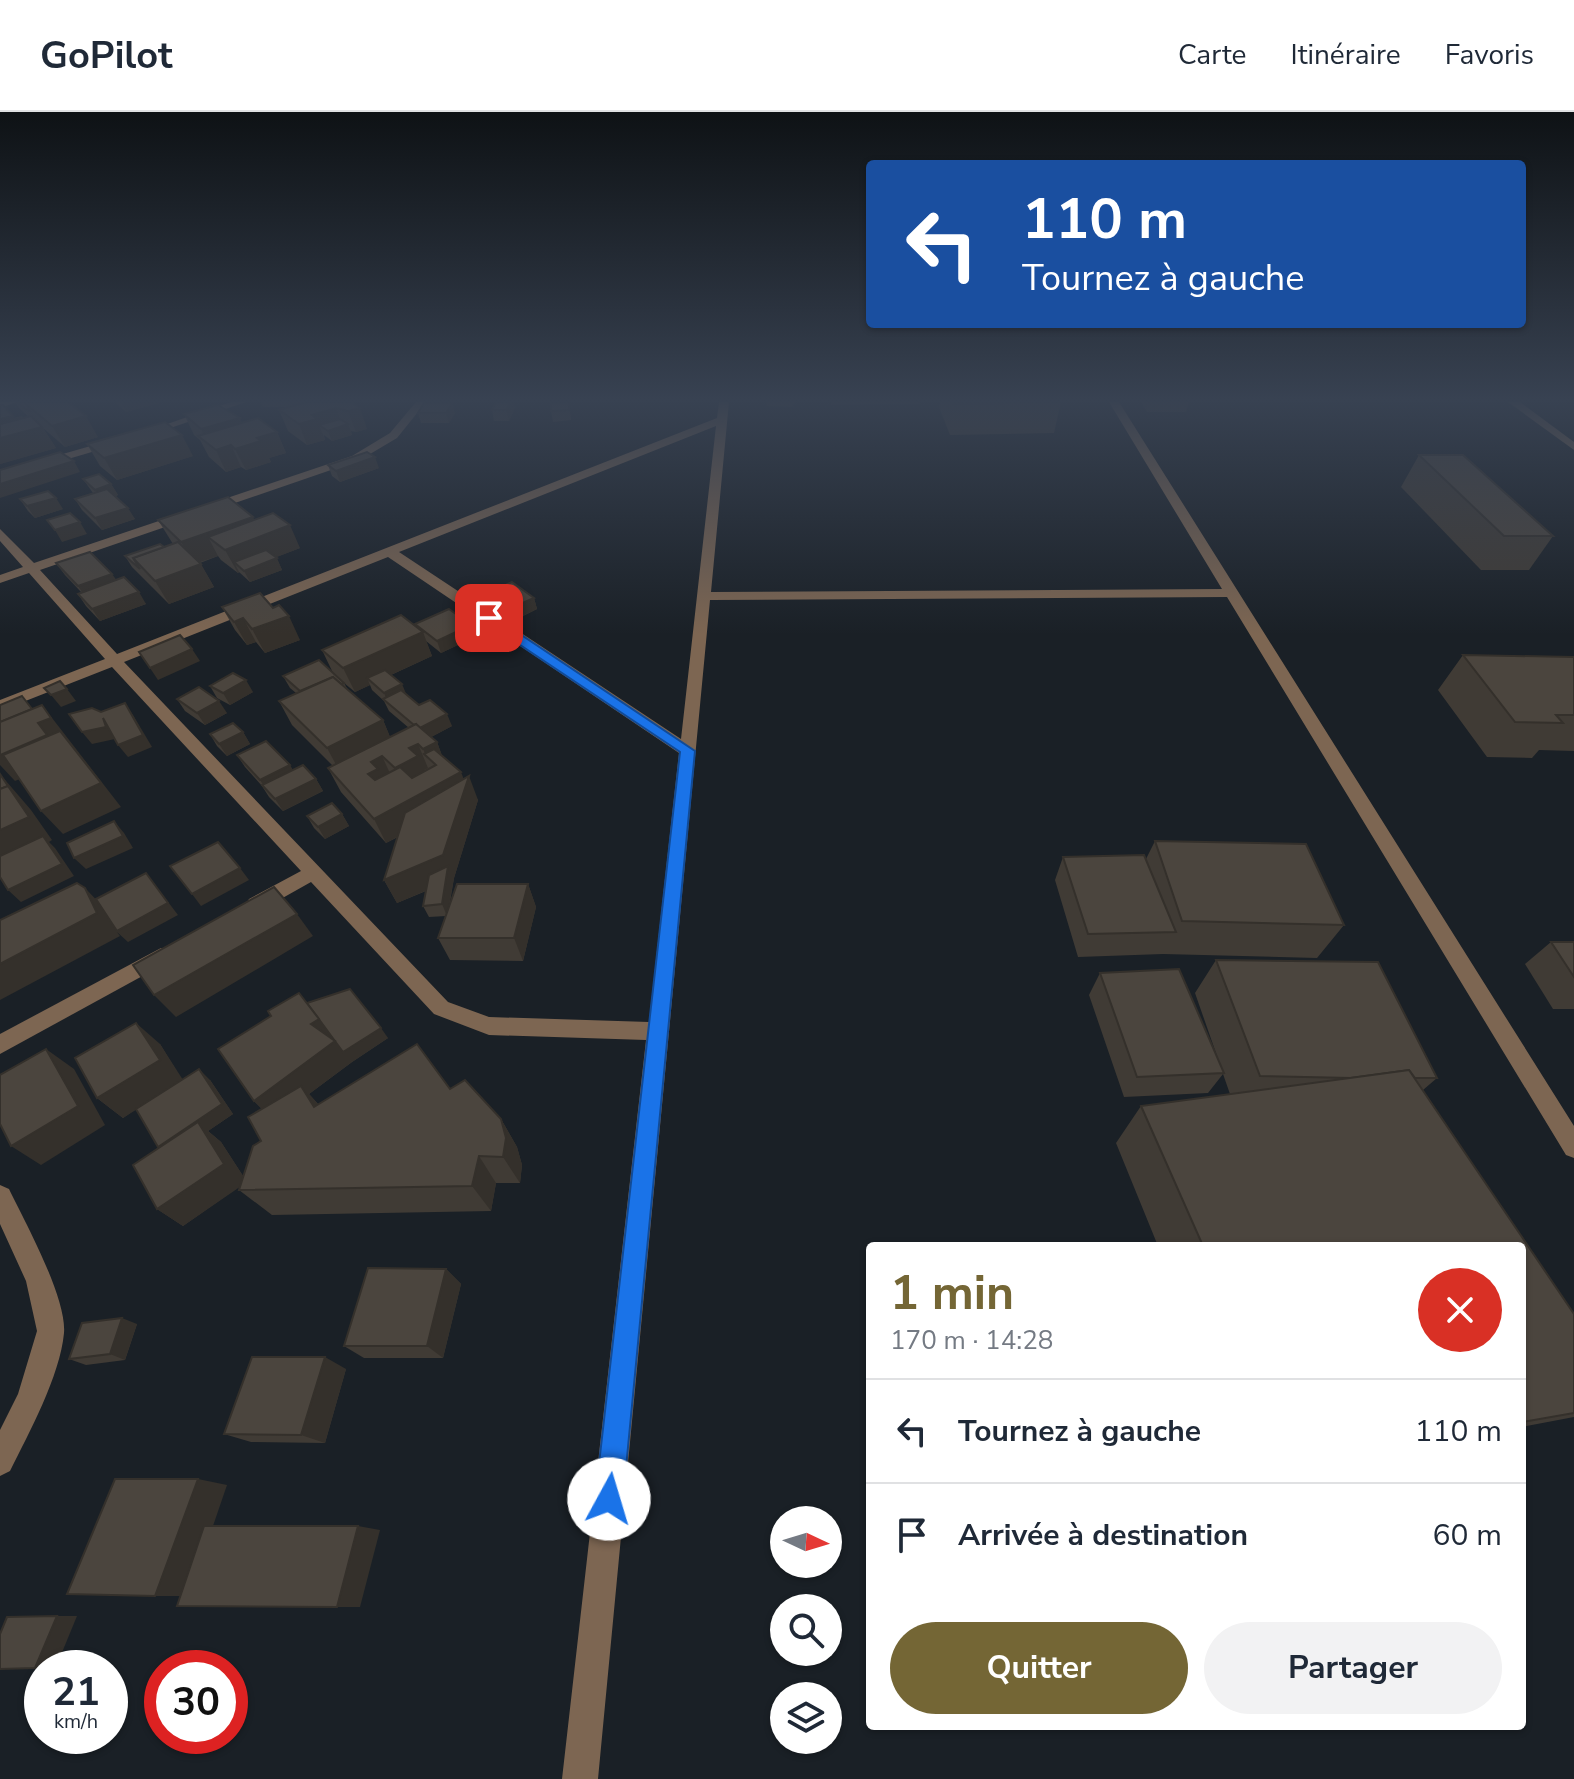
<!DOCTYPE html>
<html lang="fr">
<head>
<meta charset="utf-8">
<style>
	:root { --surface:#fff; --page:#f2f2f3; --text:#1f2937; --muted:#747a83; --line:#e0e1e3; --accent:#746635 }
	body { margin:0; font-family:"Nunito Sans",sans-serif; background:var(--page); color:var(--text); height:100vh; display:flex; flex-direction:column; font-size:30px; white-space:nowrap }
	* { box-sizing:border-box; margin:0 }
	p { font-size:26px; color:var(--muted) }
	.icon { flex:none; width:44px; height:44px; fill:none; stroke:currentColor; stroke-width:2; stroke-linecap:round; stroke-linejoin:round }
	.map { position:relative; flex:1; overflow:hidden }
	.side { position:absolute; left:866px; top:1130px; width:660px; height:488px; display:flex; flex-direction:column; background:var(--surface); border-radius:8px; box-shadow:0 2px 6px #0004 }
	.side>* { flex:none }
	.hud { position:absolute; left:866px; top:48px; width:660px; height:168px; border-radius:8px; box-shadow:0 2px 6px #0004; background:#1a4fa0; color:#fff; overflow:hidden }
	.needle { width:52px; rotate:94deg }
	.controls { position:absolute; left:770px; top:1394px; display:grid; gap:16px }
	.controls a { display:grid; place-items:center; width:72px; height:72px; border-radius:50%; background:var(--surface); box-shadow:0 2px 6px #0004; font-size:40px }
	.speed { position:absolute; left:24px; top:1538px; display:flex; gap:16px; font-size:40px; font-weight:700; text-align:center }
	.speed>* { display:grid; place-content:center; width:104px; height:104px; border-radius:50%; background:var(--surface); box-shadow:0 2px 6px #0004; line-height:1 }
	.speed small { font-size:20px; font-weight:400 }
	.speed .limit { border:12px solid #d22; background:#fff; color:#111 }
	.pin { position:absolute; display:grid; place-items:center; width:68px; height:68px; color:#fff; margin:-34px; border-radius:16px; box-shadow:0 4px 12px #0006 }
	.me { position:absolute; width:88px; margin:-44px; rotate:6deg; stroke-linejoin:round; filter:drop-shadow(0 0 6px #0008) }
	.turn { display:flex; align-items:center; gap:28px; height:168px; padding:0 24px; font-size:36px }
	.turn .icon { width:104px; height:104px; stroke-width:2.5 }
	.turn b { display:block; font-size:56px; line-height:68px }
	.round { display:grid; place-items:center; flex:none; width:84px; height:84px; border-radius:42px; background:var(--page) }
	.summary { display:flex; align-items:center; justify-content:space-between; height:136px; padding:0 24px }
	h1 { font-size:48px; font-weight:700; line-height:60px; color:var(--accent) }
	.primary-button { display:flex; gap:16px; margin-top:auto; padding:16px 24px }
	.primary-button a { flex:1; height:92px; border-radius:48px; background:var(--accent); color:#fff; font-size:32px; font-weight:700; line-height:92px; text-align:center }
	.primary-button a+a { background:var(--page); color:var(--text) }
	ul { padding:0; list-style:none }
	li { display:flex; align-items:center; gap:24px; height:104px; padding:0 24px; border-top:2px solid var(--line) }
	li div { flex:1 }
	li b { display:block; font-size:30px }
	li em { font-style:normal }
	header { display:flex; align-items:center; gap:48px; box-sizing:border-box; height:112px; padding:0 40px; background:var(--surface); border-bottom:2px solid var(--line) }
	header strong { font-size:38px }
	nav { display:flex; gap:44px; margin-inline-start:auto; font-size:28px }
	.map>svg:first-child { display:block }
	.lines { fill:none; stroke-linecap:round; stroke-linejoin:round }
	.minor { fill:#7d6652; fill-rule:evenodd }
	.wall { fill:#403b35; fill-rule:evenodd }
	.shaded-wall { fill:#34302b }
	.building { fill:#4b453e; stroke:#34302b; stroke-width:2 }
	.route { fill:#1a73e8; stroke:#114b97; stroke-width:2 }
</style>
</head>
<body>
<header>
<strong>GoPilot</strong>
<nav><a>Carte</a><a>Itinéraire</a><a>Favoris</a></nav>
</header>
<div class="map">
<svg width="1574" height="1667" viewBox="0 0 1574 1667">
	<rect width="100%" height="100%" fill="#1a2026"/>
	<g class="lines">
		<g class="minor">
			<path d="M0 290H17L0 296Z"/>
			<path d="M231 290H246L150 323 141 321Z"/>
			<path d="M416 290H426L397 326 360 348 40 458 117 542 717 306 719 290H729L711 480 1222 477 1109 290H1119L1574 1014V1046L1566 1043 1227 485 710 488 598 1667H562L646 928 489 923 434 902 311 770 263 797H249L246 792 249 787 301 759 112 555 0 599V588L105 547 29 461 0 471V463L23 455 0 429V417L34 451 352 344 390 321ZM716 314 681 627 399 440ZM388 445 679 641 649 910 489 905 448 890 124 550Z"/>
			<path d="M1508 290H1520L1574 330V338Z"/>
			<path d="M115 327 120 330 119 332 0 367V360Z"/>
			<path d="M161 836 168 838 171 844 168 850 0 942V922Z"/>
			<path d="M0 1073 9 1077C25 1110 67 1186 64 1221 60 1264 29 1321 10 1359L0 1364V1318L18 1282 37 1219 26 1169 0 1112Z"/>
		</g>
	</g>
	<g class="wall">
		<path d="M15 290H68L98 325 65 335 43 316 56 336 0 352V293L14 306 29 305 19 296Z"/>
		<path d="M115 290H159V291L126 300Z"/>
		<path d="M261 290H351L367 317 356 320 351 319 352 323 332 329 324 323 325 328 307 333 288 319 279 298 291 295H263Z"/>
		<path d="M569 290 571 308 553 310 551 299Z"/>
		<path d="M766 290H796L792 295 767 294Z"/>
		<path d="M831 290H920V292L831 293Z"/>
		<path d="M940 290H1061L1054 321 950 323 939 295Z"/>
		<path d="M1141 290H1189L1186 300H1147Z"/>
		<path d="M424 291 455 301 449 311H421L418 301Z"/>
		<path d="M515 296 509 309H494L492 298Z"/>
		<path d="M184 302 242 311 277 320 286 341 269 346 271 350 246 358 241 355 226 360 209 345 200 328 194 323Z"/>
		<path d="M87 332 193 344 117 368 100 354Z"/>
		<path d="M1419 343 1553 424 1529 458H1481L1401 375Z"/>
		<path d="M328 353 379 356 340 370 332 364Z"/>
		<path d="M83 367 111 372 118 383 116 384 135 407 102 418 82 398 75 387 93 381Z"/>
		<path d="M20 387 63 397 35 406 28 399Z"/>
		<path d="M158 408H254L300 436 276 445 282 458 250 470 239 460 238 461 221 448 218 444 200 451 214 475 169 492 132 455 125 444 173 432Z"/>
		<path d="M56 451 116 468 146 492 100 509 86 494 78 482 81 480 65 463Z"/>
		<path d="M493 479 534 486 537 497 519 506 496 490Z"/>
		<path d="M222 495 300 528 265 541 256 530 247 533 235 518Z"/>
		<path d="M415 512 471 513 475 525 441 541 426 529 432 544 391 563 407 583 419 593 452 614 431 625 437 630 442 644 464 667 478 688 454 766 449 796 528 772 536 795 523 849 450 848 438 826 446 804 429 805 423 794 426 779 397 791 384 768 398 725 386 731 341 680 328 656 333 654 292 613 279 589 296 581 290 576 283 564 333 561 322 538 416 515ZM344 571 355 580 370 573 372 578 384 589 389 599 409 616 390 625 383 608 348 578Z"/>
		<path d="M1463 543 1574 545V639L1539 638 1532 646 1487 645 1438 578Z"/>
		<path d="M210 574 253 580 230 593 217 586Z"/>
		<path d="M177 587 227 601 205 613 185 599Z"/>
		<path d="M243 620 250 632 227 644 217 634 210 622Z"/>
		<path d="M237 643 290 653 292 658 316 667 323 679 283 699 269 685 262 674 245 655Z"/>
		<path d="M342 702 349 714 325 727 314 716 307 704Z"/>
		<path d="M1155 729 1344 813 1317 846 1163 842 1078 845 1055 768 1063 745 1146 747Z"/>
		<path d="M1551 830H1574V897H1553L1525 852Z"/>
		<path d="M1216 848 1437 966 1423 978 1574 1202V1305L1522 1315V1134H1158L1116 1031 1141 994 1230 982 1223 962 1208 981 1124 985 1089 883 1100 861 1217 944 1195 881Z"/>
		<path d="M307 891 388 926 352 950 334 929 352 950 309 982 318 992 450 977 501 1007 517 1035 522 1053 520 1071H496L491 1099 272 1103 239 1078 240 1074 183 1114 157 1097 159 1036 136 997 123 1006 97 986 160 932 182 968H210L233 1002 208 1019 221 1030 243 1064 261 1029 262 997 254 989Z"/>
		<path d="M446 1157 461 1172 443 1246H364L344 1234Z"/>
		<path d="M137 1212 125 1248 86 1253 69 1247Z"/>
		<path d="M346 1257 325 1331 251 1330 224 1322Z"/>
	</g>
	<g class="shaded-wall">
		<path d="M121 290H159V291L126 300Z"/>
		<path d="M511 290H514L515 296 509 309 506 298Z"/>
		<path d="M452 291 455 301 449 311 446 301Z"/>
		<path d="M336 296 343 314 348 312 352 323 332 329 328 319 319 313 325 328 307 333 299 312 312 303Z"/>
		<path d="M360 296 367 317 356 320 348 299Z"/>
		<path d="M13 304 20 314 0 320V307Z"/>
		<path d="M86 304 98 325 65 335 52 314Z"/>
		<path d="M240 306 249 327 208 332 201 317Z"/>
		<path d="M42 315 56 336 0 352V321Z"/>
		<path d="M277 320 286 341 269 346 271 350 246 358 235 337 257 326Z"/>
		<path d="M182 323 193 344 117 368 104 346Z"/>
		<path d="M231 333 241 355 226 360 216 338Z"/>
		<path d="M375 345 379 356 340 370 336 359Z"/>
		<path d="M74 349 80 360 0 386V372Z"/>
		<path d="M111 372 118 383 102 389 95 378Z"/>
		<path d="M56 386 63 397 35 406 27 394Z"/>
		<path d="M128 396 135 407 102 418 95 406Z"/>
		<path d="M253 405 262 424 290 413 300 436 244 458 234 450 239 460 238 461 225 438 208 425 218 444 194 452 181 430Z"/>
		<path d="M80 410 87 422 62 430 55 418Z"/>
		<path d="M277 446 282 458 250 470 244 459Z"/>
		<path d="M201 452 214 475 169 492 155 469Z"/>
		<path d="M112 462 120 473 86 486 78 474Z"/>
		<path d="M139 480 146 492 100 509 92 497Z"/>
		<path d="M534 486 537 497 519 506 516 494Z"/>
		<path d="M289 504 300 528 265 541 252 517Z"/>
		<path d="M243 506 256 530 247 533 234 510Z"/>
		<path d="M471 513 475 525 441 541 437 529Z"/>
		<path d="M423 520 432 544 373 571 367 566 370 573 355 580 343 556Z"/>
		<path d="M192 537 200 549 158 568 150 556Z"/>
		<path d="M246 568 253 580 230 593 223 581Z"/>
		<path d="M402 572 407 584 388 591 384 581Z"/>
		<path d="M67 577 76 589 61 595 51 583Z"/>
		<path d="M22 584 42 609V593L121 695 63 722 41 699 67 647 15 669 0 653V643Z"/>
		<path d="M219 589 227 601 205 613 197 601Z"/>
		<path d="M125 591 133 603 152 635 128 645 118 633Z"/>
		<path d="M447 602 452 614 424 629 419 616Z"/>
		<path d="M103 606 115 627 92 632 82 620Z"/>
		<path d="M383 608 393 632 340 660 327 636Z"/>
		<path d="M243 620 250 632 227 644 219 632Z"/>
		<path d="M437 630 446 654 436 653 426 644 423 637Z"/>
		<path d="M418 632 428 656 424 658 428 668 406 679 395 656 409 636Z"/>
		<path d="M382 644 393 668 380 686 368 662 371 650Z"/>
		<path d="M290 653 297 665 268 680 260 668Z"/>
		<path d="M461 660 466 673 469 664 478 688 454 766 447 804 442 792 446 770 397 791 384 768 461 690 386 731 374 707Z"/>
		<path d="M0 662 31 698 52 728 49 730 55 736 74 764 21 790 8 778 0 753Z"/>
		<path d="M316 667 323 679 283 699 275 687Z"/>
		<path d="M342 702 349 714 325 727 318 715Z"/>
		<path d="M114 709 124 721 133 736 86 757 74 746Z"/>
		<path d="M240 756 249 768 201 794 192 782Z"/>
		<path d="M146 761 178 803 128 830 117 820 120 824 0 888V852L85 776 107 799Z"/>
		<path d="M528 772 536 795 523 849 514 826Z"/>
		<path d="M297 802 313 824 176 905 154 883Z"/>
		<path d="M319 907 336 928 328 933 311 912Z"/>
		<path d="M136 911 160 932 183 968 123 1006 97 986Z"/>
		<path d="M381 916 388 926 352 950 343 940Z"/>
		<path d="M335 929 352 950 309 982 328 1003 274 1009 254 989Z"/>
		<path d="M46 937 74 957 105 1013 41 1053 11 1034Z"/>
		<path d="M199 957 210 968 233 1002 208 1019 221 1030 247 1070 183 1114 157 1097 170 1044 158 1035Z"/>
		<path d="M501 1007 517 1035 522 1053 520 1071 503 1045Z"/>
		<path d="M479 1044 496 1071 491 1099 472 1074Z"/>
		<path d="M446 1157 461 1172 443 1246 427 1234Z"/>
		<path d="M122 1206 137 1212 125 1248 110 1242Z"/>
		<path d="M325 1245 346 1257 325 1331 301 1323Z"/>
		<path d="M198 1367 227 1373 189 1484H155Z"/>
		<path d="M358 1414 380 1418 360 1495H337Z"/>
		<path d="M57 1504H77L56 1555 35 1556Z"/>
	</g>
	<g class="building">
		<path d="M17 290H27L25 291 30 299H28Z"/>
		<path d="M27 290H68L86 304 52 314 25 291Z"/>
		<path d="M307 290H351L360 296 348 299 336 296 312 303 317 307 299 312 279 298Z"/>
		<path d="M496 290H511L506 298H492Z"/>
		<path d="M569 290V298L551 299V291Z"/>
		<path d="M954 290H1061L955 292Z"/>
		<path d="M424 291H452L446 301H418Z"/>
		<path d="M0 293H3L13 304 0 307Z"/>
		<path d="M218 293 240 306 201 317 184 302Z"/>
		<path d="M31 304 42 315 0 326V312Z"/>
		<path d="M21 305 23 306 0 312V310Z"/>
		<path d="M258 306 277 320 257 326 261 329 235 337 231 333 216 338 198 324Z"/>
		<path d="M340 307 348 312 328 319 319 313Z"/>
		<path d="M165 310 182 323 104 346 87 332Z"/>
		<path d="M60 340 74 349 0 372V358Z"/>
		<path d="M367 340 375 345 336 359 328 353Z"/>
		<path d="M1419 343H1463L1553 424H1504Z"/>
		<path d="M99 362 111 372 95 378 83 367Z"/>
		<path d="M107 377 128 396 95 406 75 387Z"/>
		<path d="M48 379 56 386 27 394 20 387Z"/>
		<path d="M228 385 253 405 181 430 158 408Z"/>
		<path d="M70 401 80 410 55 418 47 408Z"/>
		<path d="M273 401 290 413 225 438 208 425Z"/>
		<path d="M178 430 201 452 155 469 133 446Z"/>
		<path d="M160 432 164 435 133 446 140 457 125 444Z"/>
		<path d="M266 438 277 446 244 459 234 450Z"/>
		<path d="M90 440 112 462 78 474 56 451Z"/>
		<path d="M124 465 139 480 92 497 78 482Z"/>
		<path d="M512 470 534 486 516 494 493 479Z"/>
		<path d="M260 481 273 496 279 493 289 504 252 517 243 506 234 510 222 495Z"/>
		<path d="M449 497 471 513 437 529 415 512Z"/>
		<path d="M401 503 423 520 343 556 322 538Z"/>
		<path d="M180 523 192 537 150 556 139 540Z"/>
		<path d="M1463 543 1574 545V603H1556L1563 611 1515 610Z"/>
		<path d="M319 548 344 571 341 572 333 565 300 579 283 564Z"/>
		<path d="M385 558 402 572 384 581 367 566Z"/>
		<path d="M233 561 246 568 223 581 210 574Z"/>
		<path d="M333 565 383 608 327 636 279 589Z"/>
		<path d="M60 569 67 577 51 583 44 576Z"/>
		<path d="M199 575 219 589 197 601 177 587Z"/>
		<path d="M401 578 419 593 430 588 447 602 420 616 416 612 414 613 383 587Z"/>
		<path d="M22 584 32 597 0 610V593Z"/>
		<path d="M125 591 143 623 118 633 103 606 106 615 82 620 69 602 92 596 101 600Z"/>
		<path d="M42 593 51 606 38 611 47 623 0 643V610Z"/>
		<path d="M233 611 243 620 219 632 210 622Z"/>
		<path d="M416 612 437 630 423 637 418 632 409 636 418 644 395 656 382 644 371 650 378 657 368 662 375 668 400 655 412 666 436 653 424 642 434 637 461 660 374 707 328 656Z"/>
		<path d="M60 619 101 671 41 699 3 643Z"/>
		<path d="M266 629 290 653 260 668 237 643Z"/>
		<path d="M303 653 316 667 275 687 262 673Z"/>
		<path d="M0 662 8 674 0 677Z"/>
		<path d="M469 664 443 743 384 768 405 701Z"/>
		<path d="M8 674 29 705 0 718V677Z"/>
		<path d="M332 691 342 702 318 715 307 704Z"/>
		<path d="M114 709 123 724 74 746 67 731Z"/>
		<path d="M43 724 62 752 8 778 0 765V744Z"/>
		<path d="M1155 729 1306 732 1344 813 1182 809Z"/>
		<path d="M218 730 240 756 192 782 170 754Z"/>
		<path d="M1144 743 1176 820 1088 822 1063 745Z"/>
		<path d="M448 754 442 792 423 794 429 763Z"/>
		<path d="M146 761 168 791 117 819 96 787Z"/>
		<path d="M77 771 85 776 97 801 0 852V808Z"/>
		<path d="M457 772H528L514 826H438Z"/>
		<path d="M274 775 297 802 154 883 133 853Z"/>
		<path d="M1551 830H1574V865Z"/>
		<path d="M1216 848 1378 850 1437 966H1415L1409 958 1351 966 1260 964Z"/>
		<path d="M1179 857 1224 961 1137 965 1100 861Z"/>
		<path d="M350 877 381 916 343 940 307 891Z"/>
		<path d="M299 881 319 907 311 912 335 929 254 989 218 937 271 904 268 899Z"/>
		<path d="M136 911 160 948 97 986 75 946Z"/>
		<path d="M417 932 450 977 465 968 501 1007 506 1026 503 1045 479 1044 472 1074 239 1078 253 1034 261 1029 248 1005 301 974 314 995Z"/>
		<path d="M46 937 78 994 11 1034 0 1012V963Z"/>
		<path d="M199 957 222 992 158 1035 136 997Z"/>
		<path d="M1409 958 1574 1202V1301L1522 1310V1134H1203L1141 994Z"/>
		<path d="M198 1010 224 1052 157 1097 133 1053Z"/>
		<path d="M368 1156 446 1157 427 1234H344Z"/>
		<path d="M122 1206 110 1242 69 1247 82 1211Z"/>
		<path d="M252 1245H325L301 1323 224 1322Z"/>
		<path d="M115 1367H198L155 1484 67 1482Z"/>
		<path d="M204 1414H358L337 1495 177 1494Z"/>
		<path d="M57 1504 35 1556 0 1557V1522L7 1505Z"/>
	</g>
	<linearGradient id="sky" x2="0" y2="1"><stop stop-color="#0e1215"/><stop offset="0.55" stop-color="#384252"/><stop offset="1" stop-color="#384252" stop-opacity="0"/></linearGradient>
	<rect width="1574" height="523" fill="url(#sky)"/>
	<path class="route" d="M484 504H493L695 639 623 1387 619 1396 609 1400 600 1396 595 1387 680 640 484 509Z"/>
</svg>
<div class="controls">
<a><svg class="needle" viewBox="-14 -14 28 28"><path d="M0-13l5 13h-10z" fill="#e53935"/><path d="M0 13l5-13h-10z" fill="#747a83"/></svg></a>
<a><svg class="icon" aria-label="search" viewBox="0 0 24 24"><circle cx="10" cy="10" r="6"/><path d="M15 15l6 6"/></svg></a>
<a><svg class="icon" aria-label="layers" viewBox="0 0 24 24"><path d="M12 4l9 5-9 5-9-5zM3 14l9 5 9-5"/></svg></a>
</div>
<div class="speed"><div>21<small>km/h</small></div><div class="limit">30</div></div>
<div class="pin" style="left:489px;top:506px;background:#d93025"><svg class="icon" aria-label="arrive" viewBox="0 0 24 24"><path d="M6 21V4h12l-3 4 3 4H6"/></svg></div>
<svg class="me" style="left:609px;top:1387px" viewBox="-20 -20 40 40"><circle r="19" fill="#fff"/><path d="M0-13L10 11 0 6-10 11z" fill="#1a73e8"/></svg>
<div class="hud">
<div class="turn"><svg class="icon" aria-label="left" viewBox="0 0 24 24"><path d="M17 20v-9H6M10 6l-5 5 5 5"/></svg><div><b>110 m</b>Tournez à gauche</div></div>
</div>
<section class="side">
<div class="summary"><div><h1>1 min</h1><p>170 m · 14:28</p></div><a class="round" style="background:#d93025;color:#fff"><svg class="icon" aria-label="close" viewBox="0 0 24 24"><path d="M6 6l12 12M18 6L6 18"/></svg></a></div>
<ul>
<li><svg class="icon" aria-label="left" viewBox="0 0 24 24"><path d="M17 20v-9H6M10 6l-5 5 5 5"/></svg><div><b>Tournez à gauche</b></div><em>110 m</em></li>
<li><svg class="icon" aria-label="arrive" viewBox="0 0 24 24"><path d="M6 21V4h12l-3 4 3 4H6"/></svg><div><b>Arrivée à destination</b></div><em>60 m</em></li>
</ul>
<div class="primary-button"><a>Quitter</a><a>Partager</a></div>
</section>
</div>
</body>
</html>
